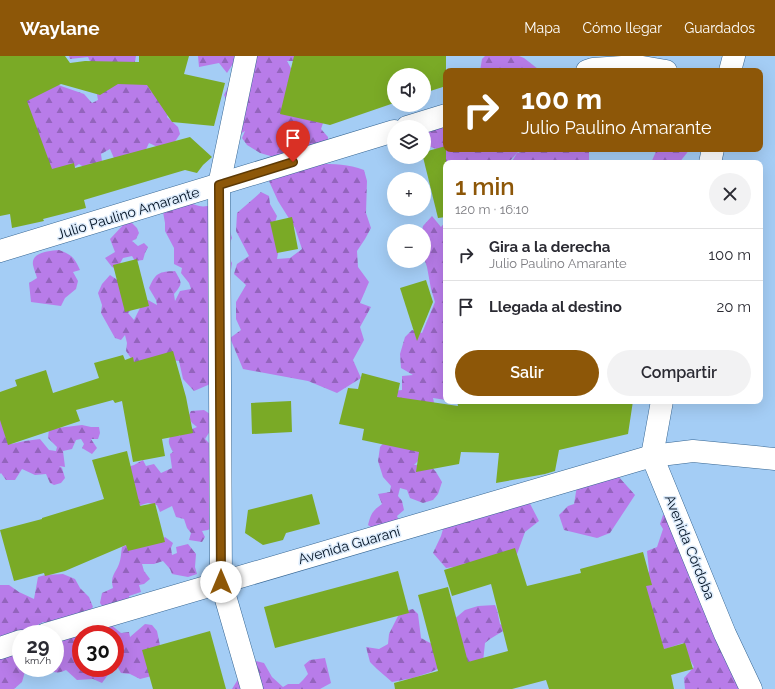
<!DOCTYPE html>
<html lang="es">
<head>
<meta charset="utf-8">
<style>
	:root { --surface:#fff; --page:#f2f2f3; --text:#2b2b33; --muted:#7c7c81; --line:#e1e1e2; --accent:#8d5708 }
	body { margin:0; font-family:Raleway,sans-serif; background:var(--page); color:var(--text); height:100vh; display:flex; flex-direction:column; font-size:15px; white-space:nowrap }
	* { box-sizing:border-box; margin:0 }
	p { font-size:13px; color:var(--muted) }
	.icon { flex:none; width:22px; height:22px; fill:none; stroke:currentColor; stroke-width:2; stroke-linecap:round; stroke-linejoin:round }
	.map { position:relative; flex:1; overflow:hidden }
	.side { position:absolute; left:443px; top:104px; width:320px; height:244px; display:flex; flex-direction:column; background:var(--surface); border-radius:8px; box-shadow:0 4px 16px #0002 }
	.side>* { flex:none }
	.hud { position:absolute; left:443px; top:12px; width:320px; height:84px; border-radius:8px; box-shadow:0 4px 16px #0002; background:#8d5708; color:#fff; overflow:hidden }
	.controls { position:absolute; left:387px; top:12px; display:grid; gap:8px }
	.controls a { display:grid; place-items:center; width:44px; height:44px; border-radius:50%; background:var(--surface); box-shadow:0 4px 16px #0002; font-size:20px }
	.speed { position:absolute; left:12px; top:569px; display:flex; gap:8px; font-size:20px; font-weight:700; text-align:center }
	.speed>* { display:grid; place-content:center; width:52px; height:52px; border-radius:50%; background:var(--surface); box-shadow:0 4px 16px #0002; line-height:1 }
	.speed small { font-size:10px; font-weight:400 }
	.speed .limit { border:6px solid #d22; background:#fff; color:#111 }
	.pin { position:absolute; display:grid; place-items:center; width:34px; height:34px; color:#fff; margin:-41px -17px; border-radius:50% 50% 50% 0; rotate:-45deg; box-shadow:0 0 4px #0007 }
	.pin .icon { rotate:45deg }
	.me { position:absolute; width:44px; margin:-22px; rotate:0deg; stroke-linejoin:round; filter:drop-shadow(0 0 3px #0008) }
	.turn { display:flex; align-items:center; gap:14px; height:84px; padding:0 12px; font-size:18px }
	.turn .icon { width:52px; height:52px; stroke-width:2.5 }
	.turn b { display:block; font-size:28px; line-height:34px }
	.round { display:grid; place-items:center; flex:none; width:42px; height:42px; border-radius:21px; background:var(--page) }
	.summary { display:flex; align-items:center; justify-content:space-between; height:68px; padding:0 12px }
	h1 { font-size:24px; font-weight:600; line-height:30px; color:var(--accent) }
	.primary-button { display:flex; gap:8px; margin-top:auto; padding:8px 12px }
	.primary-button a { flex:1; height:46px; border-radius:24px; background:var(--accent); color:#fff; font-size:16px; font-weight:600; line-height:46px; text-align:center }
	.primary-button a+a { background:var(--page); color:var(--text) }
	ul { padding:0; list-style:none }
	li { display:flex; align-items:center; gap:12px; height:52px; padding:0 12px; border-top:1px solid var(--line) }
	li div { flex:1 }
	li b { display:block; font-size:15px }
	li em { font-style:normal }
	header { display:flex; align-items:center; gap:24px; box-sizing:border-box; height:56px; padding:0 20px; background:var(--accent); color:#fff }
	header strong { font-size:19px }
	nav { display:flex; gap:22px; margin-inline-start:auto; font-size:14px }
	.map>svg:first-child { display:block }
	.forest { fill:url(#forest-firs) }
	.building { fill:#7aaa26 }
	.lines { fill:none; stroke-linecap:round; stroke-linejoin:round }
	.minor-casing { stroke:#356592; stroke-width:23 }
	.secondary-casing { stroke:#356592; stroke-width:23 }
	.minor { stroke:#fff; stroke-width:22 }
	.secondary { stroke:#fff; stroke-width:22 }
	.route-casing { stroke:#5c3905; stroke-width:10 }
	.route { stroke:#8d5708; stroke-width:7 }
	.labels { text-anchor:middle; stroke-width:3; stroke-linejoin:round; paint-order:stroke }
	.street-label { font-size:14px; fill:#001021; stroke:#dcebfb }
</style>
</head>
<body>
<header>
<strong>Waylane</strong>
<nav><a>Mapa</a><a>Cómo llegar</a><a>Guardados</a></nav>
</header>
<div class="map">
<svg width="775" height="633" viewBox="0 0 775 633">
	<defs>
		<pattern id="forest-firs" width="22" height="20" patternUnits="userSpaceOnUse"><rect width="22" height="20" fill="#b87ce9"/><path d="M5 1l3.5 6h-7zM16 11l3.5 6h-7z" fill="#9364bc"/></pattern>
	</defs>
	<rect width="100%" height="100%" fill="#a4cdf5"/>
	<g class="forest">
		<path d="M69 0H136L134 10 93 12 88 1 70 3Z"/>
		<path d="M198 0H238L227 17 219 7 199 11Z"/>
		<path d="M244 0H303L301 5H287L293 16 326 58 321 73 328 81V88L315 92 305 90 301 81 309 77 302 70 297 79 281 80 289 86 288 97 274 101 260 97 247 89 242 82 245 75 237 80 229 49 224 39Z"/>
		<path d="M485 0H519L524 2 538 13 537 15H480L482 3Z"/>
		<path d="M49 24 61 30 84 38 92 47 98 44 96 33 124 24 145 26 169 55 167 61 178 71 180 78 168 96 149 87 141 104 116 107 110 93 101 98 103 113 91 116 79 108 70 114 56 116 45 111 20 32Z"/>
		<path d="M446 61V93H523L517 97 509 106H491L490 107H446L439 94 428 90 426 78 434 70Z"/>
		<path d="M535 93H575V94L589 93V107H511L517 97Z"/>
		<path d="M657 93H690L679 107H651Z"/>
		<path d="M317 108C335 108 348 108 364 114L367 125 366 157 371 172 365 183 357 195 358 211 369 226 360 247 371 251 360 271 364 284 353 304 361 322 337 337 308 325 243 313 230 282 241 274 236 263V246L246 229 234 218 237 208 249 200 236 175 237 157 261 136 269 140 270 148 277 160 273 173 280 186 277 203 290 202 302 193 295 172 278 145 269 125Z"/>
		<path d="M187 145C197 150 201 152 212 149L228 168 232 182 226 196 232 207 215 323 208 329 194 335 183 323 179 305 170 304 137 309 133 305 126 295 127 287 125 279 121 284 115 282 101 257 102 249 98 237 102 228 110 219 119 225 132 253 128 257 134 264 144 244H148L157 249 156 244 149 232C156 216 159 216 175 215 182 227 183 227 174 238L175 245 180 235 191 233 189 227 181 217 182 212 174 208V192L165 175V167L163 156Z"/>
		<path d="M432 160 441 171 446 165V344L433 342 435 351 426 397 414 409 429 408 436 416 442 426 438 438 433 444 423 447 410 442 407 434 400 432 398 440 402 445 404 454 397 460 399 465 378 476 368 469C371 458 372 455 382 448L378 438 390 436 391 430 383 421 378 405 380 391 386 384 393 335 402 334V320L413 319 401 312 400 298 405 281 412 274 422 277 435 246 431 233 427 211 424 202V175H422L423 170Z"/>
		<path d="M131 166 137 172 139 177 136 183 132 185 138 190 144 187 148 191 145 197 143 204 135 205 132 200 123 202 117 213 112 211 105 202 115 196 110 183 125 167Z"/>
		<path d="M59 194C72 199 74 201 80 214L73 216 78 225 76 233 65 242 61 250 31 246 29 227 37 222C36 218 34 214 33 209 31 196 49 195 59 194Z"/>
		<path d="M204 354 210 358 212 372 205 383 209 387 215 388 216 469 208 474 202 475 205 481 202 486 189 484 191 477 187 472 184 463 176 461 172 450 160 456 157 449 148 447 141 449 139 453 118 414 134 409 143 404 146 410 154 408 161 417 172 412 170 398 173 396C169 388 166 385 173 377L180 380V374L192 373 197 371 192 367 188 361 191 355Z"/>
		<path d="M0 362 11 388 25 385 40 383 49 394 56 395 57 391 48 382 49 373 82 369 91 371H99L100 377 98 383H91L97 392 92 398 82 392 84 388 81 383 76 384 72 393 63 395 65 411 59 410 62 412 65 422 61 427 54 429 50 427 46 418 35 419 22 413 15 424H6L1 417 0 418Z"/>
		<path d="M618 420 635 439 610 477 597 482 564 474 559 459 568 450 574 448 577 430Z"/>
		<path d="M526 440 539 465 525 476 517 498 484 507 446 512 433 497 441 480 446 463 470 465 497 448Z"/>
		<path d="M673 454 748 633H685L684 622 694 611 686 596 683 587 662 594 615 536 646 523 649 515 647 495 657 491 663 473 660 468 663 459Z"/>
		<path d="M165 481 173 487 171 492 172 499 177 497 176 491 188 488 196 498 195 511 197 518 188 521 172 518 170 513 163 505 154 508H142L144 515 150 523 144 528 139 529 141 536 129 540 130 548 105 554 100 547 102 537 113 532C110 520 115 518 119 508 121 503 121 497 122 491L129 488 161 484Z"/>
		<path d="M63 518 75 523 80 532 89 541 93 551 85 559 59 570 43 566 36 570 34 578H21V612H26L22 626 14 633H0V529H9L19 536 34 543 38 521 45 519Z"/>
		<path d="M495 549 497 554 500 568 508 572 490 583 485 587 483 606 446 609 431 616 413 622 392 626 377 613 370 606 366 591 379 593 388 588 389 578 400 556 413 553 418 558 421 582 432 588 439 576 465 554 478 550Z"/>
		<path d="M110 568 121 577 129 576 130 581 145 568 152 569 157 575 162 599 152 620 140 623 130 618 121 617 117 610 115 612V578H81V612H115L110 616 102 627 93 623 77 624 66 614C58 618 54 617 47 612H55V591L60 584Z"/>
		<path d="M325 602 331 627 320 633H232L240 620 256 605 264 607 272 621 283 631 288 628H299L303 624 308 618 304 609 310 604Z"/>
	</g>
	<g class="building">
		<path d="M0 0H65L70 7 85 5 139 6V0H189L184 18 225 27 214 70 172 66 147 29 118 28 100 39 61 28 27 45 52 113 74 107 75 112 190 81 212 101 203 109 197 117 185 114 84 144 86 152 43 163 44 165 12 172 10 158 0 160Z"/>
		<path d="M294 0H446V30L424 37V19H394V47L330 69 280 58Z"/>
		<path d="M446 90V161L438 162 423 101 424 96Z"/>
		<path d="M292 161 298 193 277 197 270 166Z"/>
		<path d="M137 203 149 250 125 256 113 209Z"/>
		<path d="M426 224 433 246 417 285 400 232Z"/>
		<path d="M173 295 186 341 193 377 162 383 165 400 133 406 122 345 115 347 113 344 76 354 80 365 8 389 0 364V336L17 330 15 324 46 314 53 337 99 322 94 307 123 299 125 304 133 301 134 306Z"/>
		<path d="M362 317 400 327 397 341 458 350 457 345H633L628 378 559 394 555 415 545 418 496 427 499 397 461 396 459 408 416 416 419 396 362 384 364 373 339 368 348 332 358 333Z"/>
		<path d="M291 345 292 376 252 378 251 347Z"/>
		<path d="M127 395 140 450 155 447 165 486 128 495 126 489 65 515 45 520 44 517 14 525 0 474 42 463V462L104 443 92 404Z"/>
		<path d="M312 438 320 468 286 477 283 484 263 489 245 477 248 454Z"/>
		<path d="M515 492 527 530 581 517 580 513 643 496 652 529 646 530 664 593 685 587 693 613 671 619 674 633H549L546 624 512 633H395L394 627 438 615 418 539 448 531 468 606 508 595 491 528 452 540 444 514Z"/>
		<path d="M398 515 409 557 275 592 264 551Z"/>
		<path d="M210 575 226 633H153L142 594Z"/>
	</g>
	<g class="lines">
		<defs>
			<g id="minor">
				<path d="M246 0 219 129 221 526 252 633"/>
				<path d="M587 15 593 13 636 10 666 15"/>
				<path d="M407 71 446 59"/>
				<path d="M0 195 394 75"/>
			</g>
			<g id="secondary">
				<path d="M730 15 734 0"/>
				<path d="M710 107 713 93"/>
				<path d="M662 345 652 400 725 578 751 633"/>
				<path d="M46 578 652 400 693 395 775 403"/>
				<path d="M0 592 21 585"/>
			</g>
		</defs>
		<use href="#minor" class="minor-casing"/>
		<use href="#secondary" class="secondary-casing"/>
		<use href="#minor" class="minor"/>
		<use href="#secondary" class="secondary"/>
	</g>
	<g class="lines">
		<defs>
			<path id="route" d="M221 526 219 129 293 106"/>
		</defs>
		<use href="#route" class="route-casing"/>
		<use href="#route" class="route"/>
	</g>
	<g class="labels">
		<g class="street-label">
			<text transform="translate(128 157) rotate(-17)" y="5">Julio Paulino Amarante</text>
			<text transform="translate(349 489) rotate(-16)" y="5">Avenida Guaraní</text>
			<text transform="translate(690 491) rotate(68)" y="5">Avenida Córdoba</text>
		</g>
	</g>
</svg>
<div class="controls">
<a><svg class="icon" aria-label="sound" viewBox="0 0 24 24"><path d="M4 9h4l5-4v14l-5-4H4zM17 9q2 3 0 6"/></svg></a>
<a><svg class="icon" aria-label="layers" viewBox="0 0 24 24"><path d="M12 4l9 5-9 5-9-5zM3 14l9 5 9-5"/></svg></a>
<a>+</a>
<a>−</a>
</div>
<div class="speed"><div>29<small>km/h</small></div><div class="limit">30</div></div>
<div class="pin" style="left:293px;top:106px;background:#d93025"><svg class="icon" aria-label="arrive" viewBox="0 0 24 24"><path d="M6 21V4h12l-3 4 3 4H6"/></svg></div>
<svg class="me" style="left:221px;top:526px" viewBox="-20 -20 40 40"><circle r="19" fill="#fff"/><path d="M0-13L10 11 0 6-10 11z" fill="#8d5708"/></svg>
<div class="hud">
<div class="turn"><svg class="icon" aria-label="right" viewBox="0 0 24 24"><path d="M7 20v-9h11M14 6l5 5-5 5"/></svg><div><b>100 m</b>Julio Paulino Amarante</div></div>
</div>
<section class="side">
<div class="summary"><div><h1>1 min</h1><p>120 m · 16:10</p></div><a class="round"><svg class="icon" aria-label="close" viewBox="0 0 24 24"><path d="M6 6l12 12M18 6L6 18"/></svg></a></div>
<ul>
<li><svg class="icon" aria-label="right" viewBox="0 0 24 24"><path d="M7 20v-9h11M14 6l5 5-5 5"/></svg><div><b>Gira a la derecha</b><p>Julio Paulino Amarante</p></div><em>100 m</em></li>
<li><svg class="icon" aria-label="arrive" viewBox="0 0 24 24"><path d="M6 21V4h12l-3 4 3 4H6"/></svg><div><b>Llegada al destino</b></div><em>20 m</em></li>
</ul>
<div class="primary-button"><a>Salir</a><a>Compartir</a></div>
</section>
</div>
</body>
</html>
